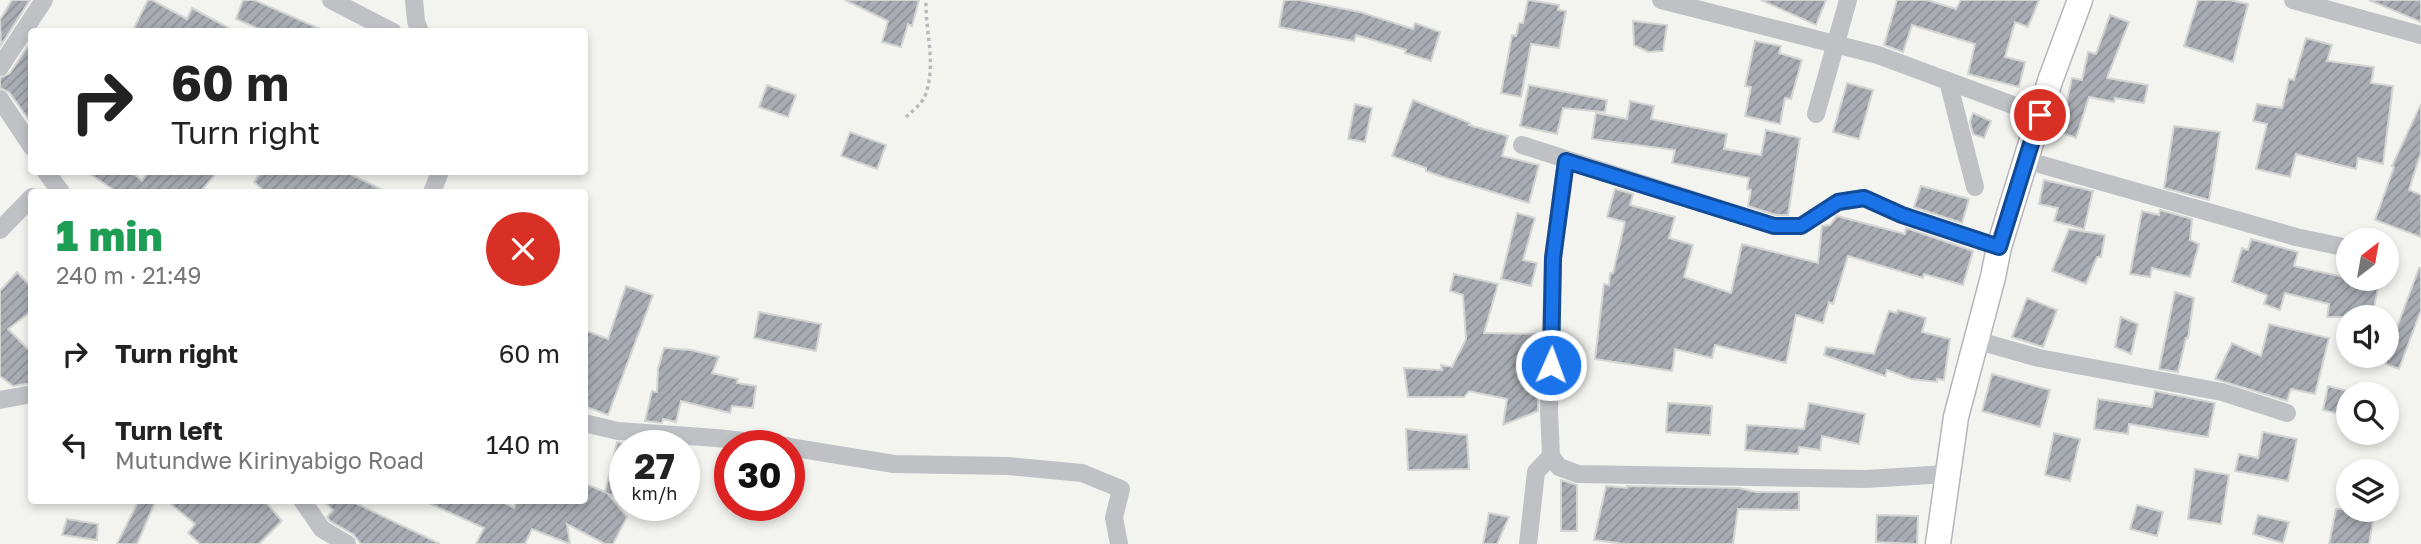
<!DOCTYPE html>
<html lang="en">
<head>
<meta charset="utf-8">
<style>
	:root { --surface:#fff; --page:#f2f2f2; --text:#222; --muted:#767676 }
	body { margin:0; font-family:"Golos Text",sans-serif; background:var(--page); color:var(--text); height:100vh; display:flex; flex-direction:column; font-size:26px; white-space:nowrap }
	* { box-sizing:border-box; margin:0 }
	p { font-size:23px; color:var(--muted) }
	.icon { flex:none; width:38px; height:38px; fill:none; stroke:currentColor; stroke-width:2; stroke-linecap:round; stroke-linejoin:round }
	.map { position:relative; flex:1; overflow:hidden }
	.drawer { position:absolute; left:28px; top:189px; width:560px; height:315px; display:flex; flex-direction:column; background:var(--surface); border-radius:7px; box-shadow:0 4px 10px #0003 }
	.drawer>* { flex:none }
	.banner { position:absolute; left:28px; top:28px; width:560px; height:147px; border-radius:7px; box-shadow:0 4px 10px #0003; background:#fff; color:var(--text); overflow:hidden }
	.needle { width:46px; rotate:31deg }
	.fabs { position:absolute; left:2336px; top:228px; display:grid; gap:14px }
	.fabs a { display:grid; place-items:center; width:63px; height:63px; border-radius:50%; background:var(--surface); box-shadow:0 4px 10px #0003; font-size:35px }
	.speed { position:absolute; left:609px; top:430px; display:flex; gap:14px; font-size:35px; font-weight:700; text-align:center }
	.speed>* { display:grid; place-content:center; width:91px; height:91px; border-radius:50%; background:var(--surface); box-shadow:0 4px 10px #0003; line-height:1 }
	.speed small { font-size:18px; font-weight:400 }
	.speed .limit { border:10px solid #d22; background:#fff; color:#111 }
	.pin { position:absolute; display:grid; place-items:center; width:60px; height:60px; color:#fff; margin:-30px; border:4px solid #fff; border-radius:50%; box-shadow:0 2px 7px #0007 }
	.me { position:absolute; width:77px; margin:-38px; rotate:2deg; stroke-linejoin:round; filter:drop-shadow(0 0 5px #0008) }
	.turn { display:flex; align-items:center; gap:24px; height:147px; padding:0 28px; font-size:32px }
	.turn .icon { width:91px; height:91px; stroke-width:2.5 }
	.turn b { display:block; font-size:49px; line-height:60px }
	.round { display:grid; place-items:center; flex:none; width:74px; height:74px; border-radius:37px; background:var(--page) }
	.overview { display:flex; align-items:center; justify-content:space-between; height:119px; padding:0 28px }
	h1 { font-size:42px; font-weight:800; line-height:52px; color:#1e9e55 }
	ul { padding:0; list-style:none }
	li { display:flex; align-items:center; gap:21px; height:91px; padding:0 28px }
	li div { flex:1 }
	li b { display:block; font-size:26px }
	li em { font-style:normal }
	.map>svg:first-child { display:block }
	.building { fill:url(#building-hatch); stroke:#d4d5d3; stroke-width:2 }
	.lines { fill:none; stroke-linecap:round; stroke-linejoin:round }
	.secondary-casing { stroke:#b4b6bc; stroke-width:27 }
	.path { stroke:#b9babd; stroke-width:3.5; stroke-dasharray:3.5 3.5; stroke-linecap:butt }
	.street { stroke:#bfc1c5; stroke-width:18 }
	.secondary { stroke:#fff; stroke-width:24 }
	.route-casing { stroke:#114b97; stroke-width:18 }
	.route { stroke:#1a73e8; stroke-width:12 }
</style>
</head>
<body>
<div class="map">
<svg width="2421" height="544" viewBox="0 0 2421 544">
	<defs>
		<pattern id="building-hatch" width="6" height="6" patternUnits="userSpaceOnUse" patternTransform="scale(1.75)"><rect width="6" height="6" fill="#a9adb3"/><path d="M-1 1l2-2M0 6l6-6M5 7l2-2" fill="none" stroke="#8d9197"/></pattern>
	</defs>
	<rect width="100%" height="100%" fill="#f3f3f0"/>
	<g class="building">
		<path d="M12 0H30L1 45 0 20Z"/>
		<path d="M148 0H152L187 19 192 8 236 32H132Z"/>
		<path d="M243 0H254L327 32H266L236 19Z"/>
		<path d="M845 0H919L912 26 908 24 901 47 882 42 888 21Z"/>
		<path d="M1284 0H1299L1360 12 1413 29 1415 23 1440 32 1431 61 1405 53 1406 50 1356 35 1354 41 1279 27Z"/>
		<path d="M1528 0 1559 5 1558 10 1566 11 1559 48 1531 44 1521 97 1501 93 1512 35 1516 36 1519 23H1523Z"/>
		<path d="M1761 0H1826L1816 25Z"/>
		<path d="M1897 0H1927L1956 9 1961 0H2039L2028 27 2015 22 2005 57 2025 62 2019 87 1968 74 1975 44 1912 25 1903 52 1884 45Z"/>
		<path d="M2198 0H2230L2248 4 2233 62 2184 46Z"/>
		<path d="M2369 0H2421V22Z"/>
		<path d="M2110 15 2129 22 2107 78 2148 85 2144 103 2115 98 2114 102 2089 97 2076 138 2060 132 2072 78 2082 80 2088 52 2096 54Z"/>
		<path d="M1633 21 1667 25 1663 51 1648 52 1634 45Z"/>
		<path d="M2306 38 2332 45 2327 61 2374 67 2371 83 2393 86 2383 164 2358 158 2356 169 2296 154 2290 177 2256 169 2267 124 2253 121 2257 104 2282 108 2289 79 2294 80Z"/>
		<path d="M32 40V124L9 92 0 88V78L10 73Z"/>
		<path d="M1755 41 1781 46 1779 53 1802 60 1791 99 1785 98 1780 124 1745 116 1751 87 1745 86Z"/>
		<path d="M1847 83 1873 90 1859 139 1833 132Z"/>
		<path d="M767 85 796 95 788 117 759 107Z"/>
		<path d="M1529 85 1607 100 1605 112 1563 108 1557 134 1520 126Z"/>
		<path d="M1413 100 1470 123 1469 125 1508 136 1502 156 1539 165 1529 203 1443 177 1426 171V168L1392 156Z"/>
		<path d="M1630 101 1654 106 1651 119 1727 134 1724 149 1761 155 1766 130 1800 138 1788 215H1776L1748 206 1751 190 1747 189 1749 178 1672 163 1675 150 1592 139 1596 113 1627 119Z"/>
		<path d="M1355 104 1372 108 1365 142 1348 139Z"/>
		<path d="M2421 104V152L2409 190 2421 195V237L2375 220 2394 167 2392 166Z"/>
		<path d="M1973 113 1991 121 1984 138 1973 134 1970 122Z"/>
		<path d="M2174 126 2220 132 2209 200 2164 188Z"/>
		<path d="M850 132 886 145 877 169 841 156Z"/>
		<path d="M87 172H132L142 181 148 172H217L200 192H117Z"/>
		<path d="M261 172H346L387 192H265L254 182Z"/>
		<path d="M2044 180 2093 191 2084 229 2054 221 2058 208 2039 204Z"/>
		<path d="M1921 186 1969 199 1962 223 1914 207Z"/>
		<path d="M1615 189 1633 194 1630 205 1675 217 1669 238 1693 245 1684 277 1731 293 1742 244 1818 263 1822 226 1830 225 1837 216 1905 234 1906 228 1973 251 1963 285 1924 274 1923 278 1848 256 1833 304 1829 302 1823 323 1796 315 1786 363 1715 345 1712 358 1675 349 1672 371 1595 359 1604 284 1609 285 1610 273H1613L1625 222 1607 217Z"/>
		<path d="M2160 210 2192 219 2190 240 2199 244 2190 277 2152 268 2150 277 2130 274 2142 211 2159 215Z"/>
		<path d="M1517 213 1535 218 1523 260 1537 263 1531 286 1501 279Z"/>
		<path d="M2069 229 2105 235 2101 257H2097L2086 284 2052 271Z"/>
		<path d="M2251 239 2298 252 2294 266 2348 278H2380L2372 317H2327L2329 304 2285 293 2280 310 2264 304 2267 295 2232 282 2242 248 2248 250Z"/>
		<path d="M2419 268H2421V310L2399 369 2386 364V357Z"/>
		<path d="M17 272 32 288V311L8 329 32 353V383L13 386 0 376V291Z"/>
		<path d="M1454 274 1498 284 1484 333 1540 334 1539 374H1530L1538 393V411L1503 425 1507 399 1469 391 1464 397H1408L1404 368 1442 370 1441 365 1452 367 1466 339 1463 295 1450 291Z"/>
		<path d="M626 286 653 295 608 415 584 406V330L608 339Z"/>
		<path d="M2175 292 2194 298 2188 338H2186L2178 372 2159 369Z"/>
		<path d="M2027 298 2057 310 2043 347 2012 337Z"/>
		<path d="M1898 310 1926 318 1922 332 1950 339 1944 380 1937 379V382L1911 379 1887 370 1885 376 1824 355 1826 347 1874 354 1889 311 1897 313Z"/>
		<path d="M759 312 821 324 816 351 754 338Z"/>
		<path d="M2121 317 2138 324 2131 354 2115 347Z"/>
		<path d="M2269 324 2329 338 2315 394 2291 389 2287 401 2215 379 2232 343 2261 356Z"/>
		<path d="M664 348 691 350 719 357 712 373 738 379 737 383 756 386 753 408 732 406 730 413 681 401 676 422 663 419 662 423 645 421 652 391 657 392 658 369Z"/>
		<path d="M1992 374 2050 390 2040 427 1982 411Z"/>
		<path d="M2328 386 2348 391V416L2323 410Z"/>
		<path d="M2155 391 2215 403 2208 437 2129 424 2128 434 2094 429 2098 399 2152 407Z"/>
		<path d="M1668 403 1712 406 1710 435 1666 432Z"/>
		<path d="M1809 403 1865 414 1859 444 1822 436 1820 450 1799 447 1798 454 1745 450 1747 425 1804 429Z"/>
		<path d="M1406 429 1467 435 1469 469 1408 470Z"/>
		<path d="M2263 432 2297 439 2288 481 2235 471 2239 454 2258 458Z"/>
		<path d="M2054 433 2080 439 2070 481 2045 475Z"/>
		<path d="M617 442 625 443V500L608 494 627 517 613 544H605L567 524 570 544 532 529 525 544H476L484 528 422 500H499L514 508 517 500H584V483L605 492Z"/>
		<path d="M2195 469 2229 475 2221 524 2188 519Z"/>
		<path d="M1561 480 1577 485V531H1561Z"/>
		<path d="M1606 486 1627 488V486L1739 488 1756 492H1799V510L1738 509 1733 544H1625L1594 540Z"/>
		<path d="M139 500H156L137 544H117Z"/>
		<path d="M166 500H264L282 521 259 544H200L188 533 195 524Z"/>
		<path d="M322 500H349L440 544H361L353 534 330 521 327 517 333 510Z"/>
		<path d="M2137 505 2163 512 2157 536 2130 529Z"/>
		<path d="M2336 509H2375L2369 544H2329Z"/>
		<path d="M1489 513 1509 517 1497 544H1483Z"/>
		<path d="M1877 515 1918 516 1917 544 1876 542Z"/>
		<path d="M2258 515 2289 522 2283 543 2253 534Z"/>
		<path d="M67 519 98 524 97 540 62 535Z"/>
	</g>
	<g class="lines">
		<defs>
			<path id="secondary" d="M1938 544 1956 417 1993 277 1999 247 2050 81 2080 0"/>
		</defs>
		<use href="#secondary" class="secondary-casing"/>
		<path class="path" d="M906 117C912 111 922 104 925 96 937 64 925 32 926 0"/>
		<g class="street">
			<path d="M331 0 393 32"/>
			<path d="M414 0 416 21 420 32"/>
			<path d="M1661 0 1878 55 2040 115"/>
			<path d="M2293 0 2421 35"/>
			<path d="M0 67 44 0"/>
			<path d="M1948 81 1975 187"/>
			<path d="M0 99 32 147"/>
			<path d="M1816 114 1848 0"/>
			<path d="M1522 145 1774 226H1801L1838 202 1864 198 1902 215 1999 247"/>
			<path d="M2025 160 2296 237 2348 248"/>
			<path d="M1566 161 1553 258 1549 411 1551 456 1559 467 1578 474 1866 479 1946 474"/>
			<path d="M46 172 61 192"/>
			<path d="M432 192 440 172"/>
			<path d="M0 230 32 197"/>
			<path d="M1975 340 2039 358 2222 392 2287 413"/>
			<path d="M0 400 32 394"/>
			<path d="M584 423 618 431 717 438 787 446"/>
			<path d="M789 447 894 464 1008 466 1082 473 1121 489 1114 518 1119 544"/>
			<path d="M302 500 322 529 347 544"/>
			<path d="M1528 544 1536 472 1551 456"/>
		</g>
		<use href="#secondary" class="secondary"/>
	</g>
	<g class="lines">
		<defs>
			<path id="route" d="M1551 365 1553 258 1566 161 1774 226H1801L1838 202 1864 198 1902 215 1999 247 2040 115"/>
		</defs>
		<use href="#route" class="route-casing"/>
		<use href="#route" class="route"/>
	</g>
</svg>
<div class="fabs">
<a><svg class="needle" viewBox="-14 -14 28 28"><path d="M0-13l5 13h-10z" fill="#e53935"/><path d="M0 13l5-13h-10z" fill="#767676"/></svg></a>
<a><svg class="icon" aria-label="sound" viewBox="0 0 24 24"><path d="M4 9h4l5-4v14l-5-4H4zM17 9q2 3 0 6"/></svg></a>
<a><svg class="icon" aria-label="search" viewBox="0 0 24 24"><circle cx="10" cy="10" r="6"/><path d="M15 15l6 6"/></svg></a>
<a><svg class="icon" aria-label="layers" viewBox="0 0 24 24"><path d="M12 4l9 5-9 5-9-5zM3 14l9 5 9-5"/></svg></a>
</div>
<div class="speed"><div>27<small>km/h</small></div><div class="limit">30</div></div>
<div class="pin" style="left:2040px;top:115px;background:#d93025"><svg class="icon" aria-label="arrive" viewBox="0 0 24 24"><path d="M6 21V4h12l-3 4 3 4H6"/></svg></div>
<svg class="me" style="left:1551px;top:365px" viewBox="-20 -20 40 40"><circle r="17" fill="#1a73e8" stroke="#fff" stroke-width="3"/><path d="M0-11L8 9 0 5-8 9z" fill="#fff"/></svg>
<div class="banner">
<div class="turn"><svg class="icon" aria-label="right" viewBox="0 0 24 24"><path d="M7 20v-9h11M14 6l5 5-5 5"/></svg><div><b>60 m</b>Turn right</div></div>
</div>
<section class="drawer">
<div class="overview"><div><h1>1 min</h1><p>240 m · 21:49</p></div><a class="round" style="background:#d93025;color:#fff"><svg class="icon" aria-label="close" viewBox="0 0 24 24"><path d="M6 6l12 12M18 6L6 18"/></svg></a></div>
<ul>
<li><svg class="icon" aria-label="right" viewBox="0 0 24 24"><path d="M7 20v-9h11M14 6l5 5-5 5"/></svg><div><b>Turn right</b></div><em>60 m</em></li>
<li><svg class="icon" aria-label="left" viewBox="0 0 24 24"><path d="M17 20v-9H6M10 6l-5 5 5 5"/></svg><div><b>Turn left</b><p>Mutundwe Kirinyabigo Road</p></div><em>140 m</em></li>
</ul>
</section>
</div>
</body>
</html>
